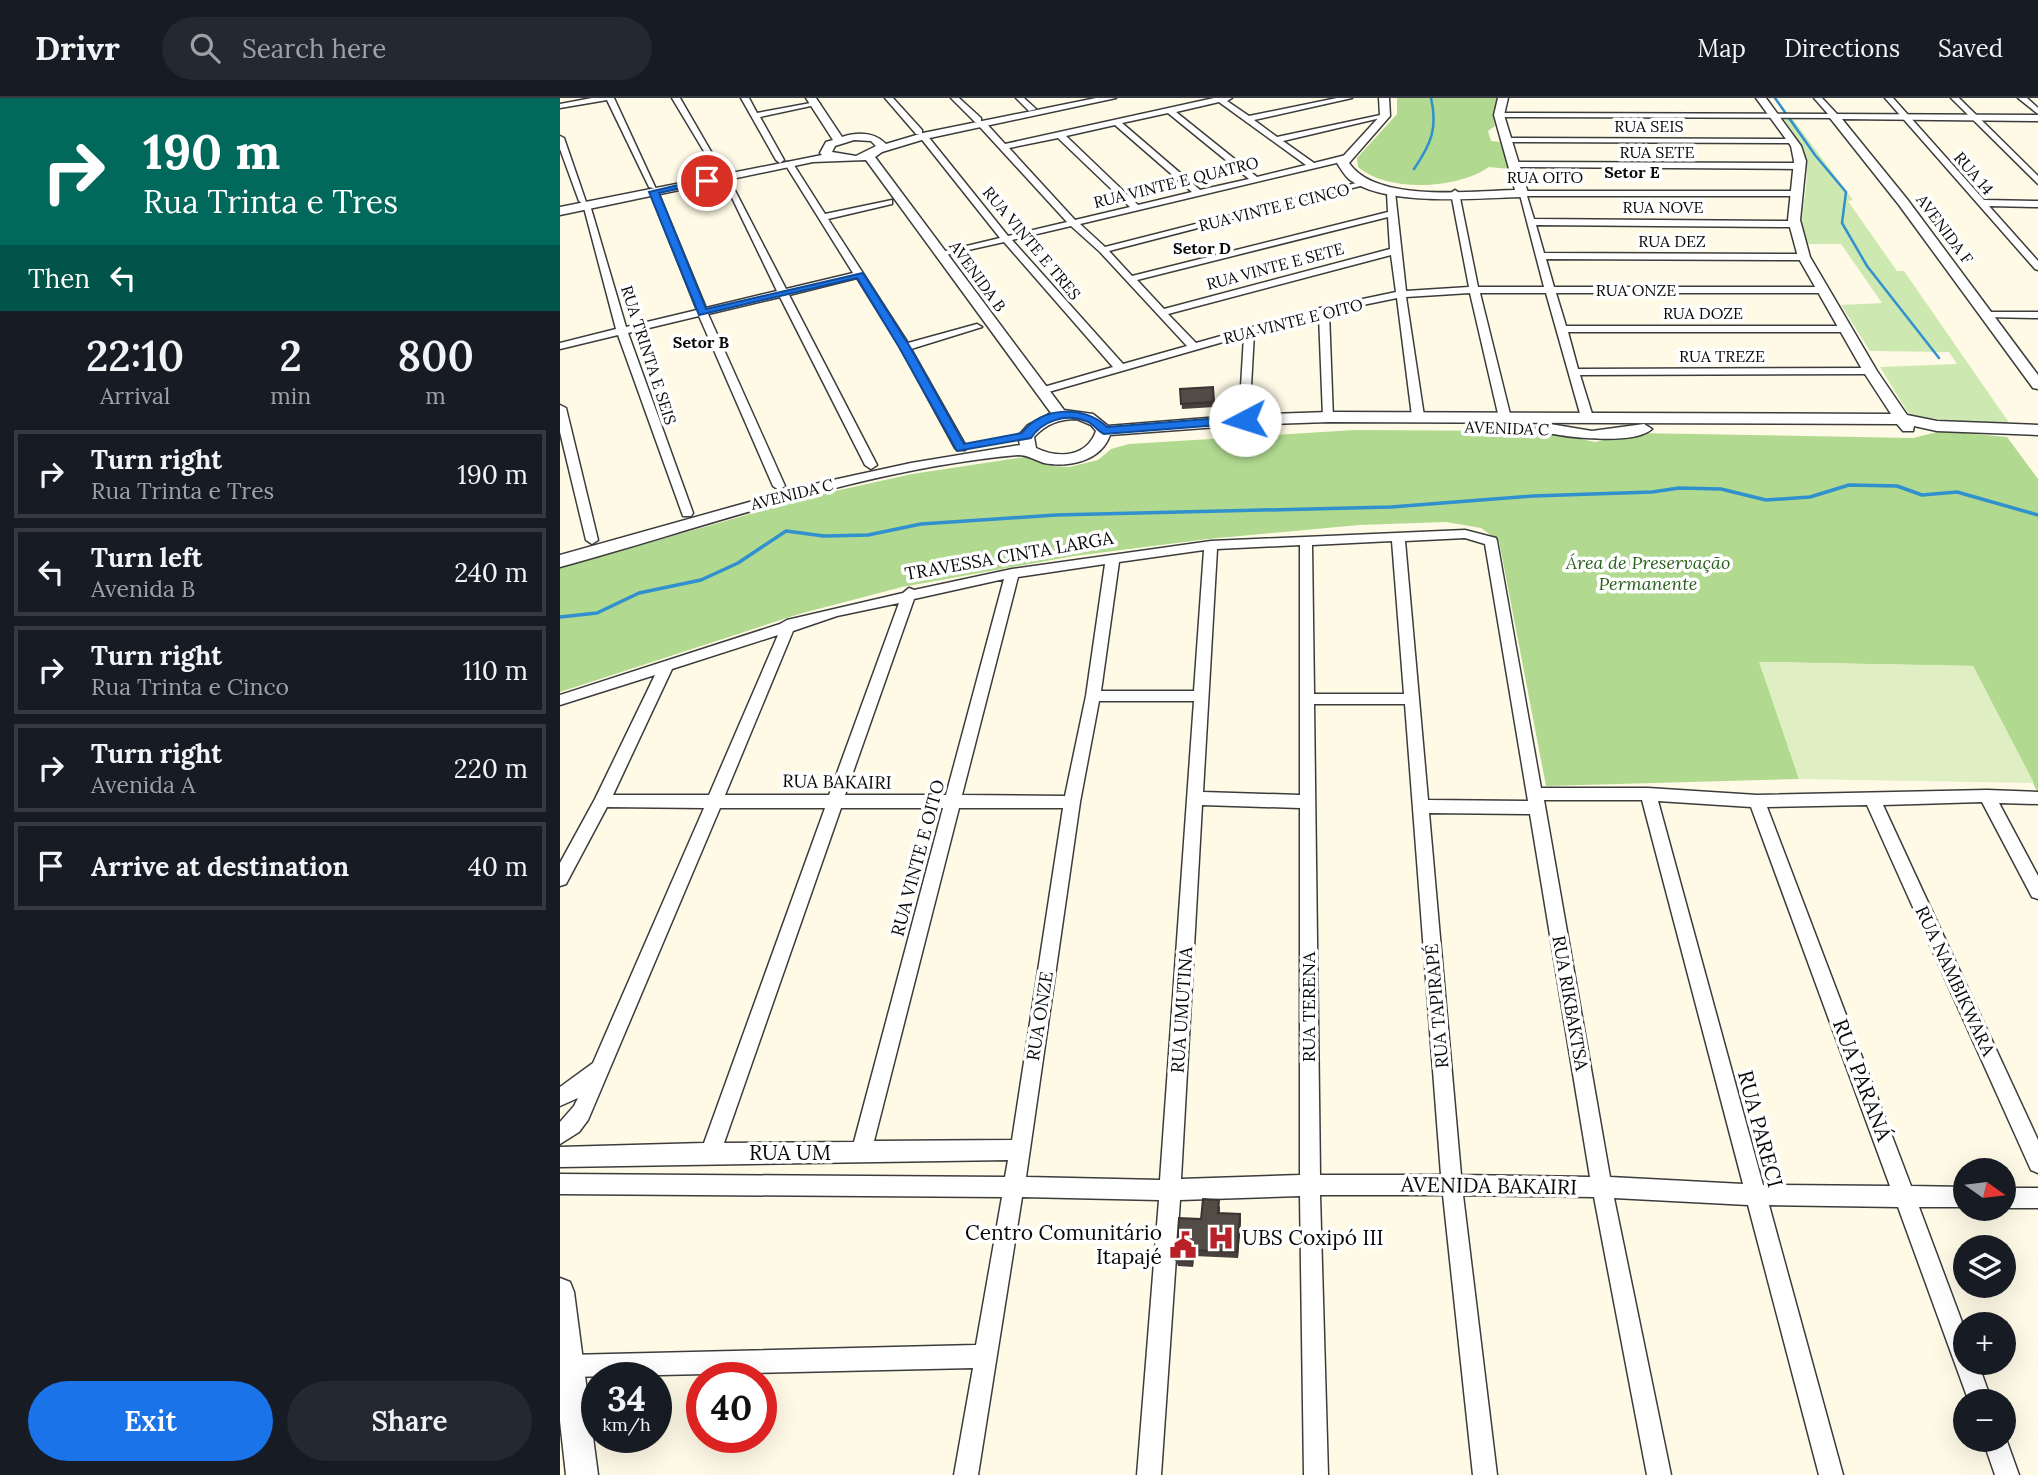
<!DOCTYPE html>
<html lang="en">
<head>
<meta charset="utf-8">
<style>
	:root { --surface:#171b24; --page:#242831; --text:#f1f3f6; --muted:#9ea1a6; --line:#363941; --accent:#1a73e8 }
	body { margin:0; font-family:Lora,serif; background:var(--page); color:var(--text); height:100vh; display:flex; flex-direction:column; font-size:26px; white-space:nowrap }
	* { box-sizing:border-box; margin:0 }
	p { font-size:23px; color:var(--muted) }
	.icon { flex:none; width:38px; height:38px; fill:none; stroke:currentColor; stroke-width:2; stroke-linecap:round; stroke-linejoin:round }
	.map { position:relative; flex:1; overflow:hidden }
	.panel { display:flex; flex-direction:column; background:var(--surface); width:560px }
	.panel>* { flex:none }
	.banner { background:#00695c; color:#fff; overflow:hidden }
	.needle { width:46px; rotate:104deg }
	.fabs { position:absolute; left:1393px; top:1060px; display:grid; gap:14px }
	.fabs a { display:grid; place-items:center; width:63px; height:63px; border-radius:50%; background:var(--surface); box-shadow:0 7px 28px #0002; font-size:35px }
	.speed { position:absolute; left:21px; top:1264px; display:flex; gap:14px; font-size:35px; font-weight:700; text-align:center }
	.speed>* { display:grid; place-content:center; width:91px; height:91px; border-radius:50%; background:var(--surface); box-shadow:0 7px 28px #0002; line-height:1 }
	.speed small { font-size:18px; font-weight:400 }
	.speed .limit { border:10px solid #d22; background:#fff; color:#111 }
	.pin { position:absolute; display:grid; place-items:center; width:60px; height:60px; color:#fff; margin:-30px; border:4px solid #fff; border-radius:50%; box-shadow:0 2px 7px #0007 }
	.me { position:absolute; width:77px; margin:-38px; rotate:265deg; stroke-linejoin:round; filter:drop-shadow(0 0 5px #0008) }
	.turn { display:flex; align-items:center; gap:24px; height:147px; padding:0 28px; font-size:32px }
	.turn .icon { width:91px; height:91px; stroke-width:2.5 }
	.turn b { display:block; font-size:49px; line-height:60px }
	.then { display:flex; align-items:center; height:66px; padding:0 28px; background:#0003; gap:14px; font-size:26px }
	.eta { display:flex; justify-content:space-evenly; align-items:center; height:119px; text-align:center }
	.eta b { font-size:42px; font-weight:600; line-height:49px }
	.action { display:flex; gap:14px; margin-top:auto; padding:14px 28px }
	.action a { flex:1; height:80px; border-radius:42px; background:var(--accent); color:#fff; font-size:28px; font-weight:600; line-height:80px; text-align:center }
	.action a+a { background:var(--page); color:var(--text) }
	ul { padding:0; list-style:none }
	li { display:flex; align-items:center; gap:21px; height:88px; margin:0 14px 10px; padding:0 14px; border:4px solid var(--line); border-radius:0px }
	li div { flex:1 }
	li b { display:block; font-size:26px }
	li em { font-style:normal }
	header { display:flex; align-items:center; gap:42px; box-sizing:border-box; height:98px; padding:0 35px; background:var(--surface); border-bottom:2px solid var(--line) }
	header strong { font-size:33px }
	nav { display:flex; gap:38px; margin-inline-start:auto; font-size:24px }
	.search { width:490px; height:63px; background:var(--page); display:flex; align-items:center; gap:18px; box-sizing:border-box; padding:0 24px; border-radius:38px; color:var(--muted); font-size:26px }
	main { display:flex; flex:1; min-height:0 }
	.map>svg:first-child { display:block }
	.green { fill:#cee8b1 }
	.forest { fill:#b1d990 }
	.pitch { fill:#e0efc3 }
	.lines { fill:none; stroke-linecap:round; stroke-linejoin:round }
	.stream-far1 { stroke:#3190ce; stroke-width:2.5 }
	.stream { stroke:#3190ce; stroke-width:3.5 }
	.minor-casing { stroke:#3c3c3c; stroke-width:3 }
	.tertiary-casing { stroke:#3c3c3c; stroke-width:3 }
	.minor { fill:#fff; fill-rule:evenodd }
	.tertiary { fill:#fff; fill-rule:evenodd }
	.wall { fill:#47403c }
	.shaded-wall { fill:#393431 }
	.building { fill:#524b46; stroke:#393431; stroke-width:2 }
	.route { fill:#1a73e8; stroke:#114b97; stroke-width:2 }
	.labels { text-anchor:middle; stroke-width:7; stroke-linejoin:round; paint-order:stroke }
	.far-street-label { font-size:16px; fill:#090909; stroke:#fff }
	.far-neighbourhood-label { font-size:16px; font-weight:bold; fill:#090909; stroke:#fff }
	.street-label { font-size:18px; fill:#090909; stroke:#fff }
	.park-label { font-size:18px; font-style:italic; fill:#29601b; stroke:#fff }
	.near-street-label { font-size:21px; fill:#090909; stroke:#fff }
	.near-poi-label { font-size:21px; fill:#090909; stroke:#fff; text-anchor:end }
</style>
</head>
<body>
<header>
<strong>Drivr</strong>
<div class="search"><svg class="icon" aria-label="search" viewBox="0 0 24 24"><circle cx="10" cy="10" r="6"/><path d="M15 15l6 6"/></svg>Search here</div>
<nav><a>Map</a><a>Directions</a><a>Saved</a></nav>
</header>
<main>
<section class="panel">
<div class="banner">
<div class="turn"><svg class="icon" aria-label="right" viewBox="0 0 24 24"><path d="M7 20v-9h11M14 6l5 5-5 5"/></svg><div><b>190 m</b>Rua Trinta e Tres</div></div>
<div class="then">Then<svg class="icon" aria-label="left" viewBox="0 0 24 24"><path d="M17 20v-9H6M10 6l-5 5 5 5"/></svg></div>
</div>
<div class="eta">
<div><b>22:10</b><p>Arrival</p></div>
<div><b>2</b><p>min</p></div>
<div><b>800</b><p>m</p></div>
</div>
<ul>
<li><svg class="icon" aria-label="right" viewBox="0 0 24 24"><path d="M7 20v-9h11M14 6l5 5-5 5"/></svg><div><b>Turn right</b><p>Rua Trinta e Tres</p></div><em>190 m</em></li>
<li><svg class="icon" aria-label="left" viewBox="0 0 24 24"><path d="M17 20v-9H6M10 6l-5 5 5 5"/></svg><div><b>Turn left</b><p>Avenida B</p></div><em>240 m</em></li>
<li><svg class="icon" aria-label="right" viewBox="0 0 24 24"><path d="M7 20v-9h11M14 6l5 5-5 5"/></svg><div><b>Turn right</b><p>Rua Trinta e Cinco</p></div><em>110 m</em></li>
<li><svg class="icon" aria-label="right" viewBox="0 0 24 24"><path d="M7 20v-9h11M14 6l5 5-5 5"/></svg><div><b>Turn right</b><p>Avenida A</p></div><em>220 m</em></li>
<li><svg class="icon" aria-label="arrive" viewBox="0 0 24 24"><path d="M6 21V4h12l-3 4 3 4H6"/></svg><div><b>Arrive at destination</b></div><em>40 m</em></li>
</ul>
<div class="action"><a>Exit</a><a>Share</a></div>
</section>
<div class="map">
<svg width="1478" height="1377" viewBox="0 0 1478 1377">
	<rect width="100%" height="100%" fill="#fffae6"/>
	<path class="green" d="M1223 20H1232L1293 102 1288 103 1337 173H1344L1452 329 1350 318 1320 269 1397 266 1389 254 1310 253 1281 207 1322 205 1281 146H1243C1237 113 1252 87 1245 58 1242 44 1230 31 1223 20Z"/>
	<g class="forest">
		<path d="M837 0H938L933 15 935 28 928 33 931 43 940 44 950 71 929 69C898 91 828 95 798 69L797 60 837 16Z"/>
		<path d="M795 332 981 333 1035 344 1075 335 1353 340 1381 333 1447 339 1478 381V695L1413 568 1200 564 1239 681 986 688 939 443 921 430 886 424 799 427 648 441 514 458 342 489 239 516 0 594V470L257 397 352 376 465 359 491 368 509 369 538 362 551 351 569 346Z"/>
	</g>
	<path class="pitch" d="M1199 564 1413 568 1474 685 1239 681Z"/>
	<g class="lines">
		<g class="stream-far1">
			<path d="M1215 0 1255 57 1286 94 1282 125 1307 168 1379 260"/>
			<path d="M854 71C871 46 878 30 871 0"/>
		</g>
		<path class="stream" d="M0 519 37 515 79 495 141 482 178 465 226 433 264 438 308 437 361 426 496 417 831 409 973 398 1092 394 1119 390 1161 391 1206 402 1250 399 1289 387 1337 388 1362 397 1397 394 1478 417"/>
		<defs>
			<g id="minor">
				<path d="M32 0H54L96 91 89 89 47 2 0 10V6Z"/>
				<path d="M112 0H120L164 76 168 79 226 191 293 175 225 66 226 64H232L265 116 332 102V106L268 121 348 245 417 226 422 229 351 251 407 350 405 352H397L395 350 340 249 297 180 229 197 317 367 311 371 305 367 220 199 148 216 225 388 219 392 213 388 139 218 68 235 133 415 131 418H123L58 237 0 251V245L56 231 23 106 19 103 0 51V38L4 40 26 104 30 107 66 229 137 212 90 94 94 91 98 94 146 210 217 193 161 77 157 75Z"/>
				<path d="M181 0H189L197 15 256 4 260 6 200 19 224 62 220 65 216 62Z"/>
				<path d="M325 0H333L362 32V36H356Z"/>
				<path d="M391 0H399L421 20V24H415Z"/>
				<path d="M456 0H464L476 11 469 13Z"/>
				<path d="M654 0H672L667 3 689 18 777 0H792L694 22 717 39 825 16 829 18 723 43 754 65 786 57 789 58V62L520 126 545 149 804 83 808 86 549 153 572 178 828 114 827 94 831 91 835 94 846 193 909 189 891 95 895 92 899 95 918 189H984L959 93H1237L1241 96 1240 98H967L974 121 1234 123 1239 126 1234 129 976 127 984 155 1244 156 1249 159 1244 162 986 161 994 189H1263L1268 192 1263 195H996L1006 228H1286L1291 231 1286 234H1008L1018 271 1310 270 1315 273 1310 276 1020 277 1033 319 1027 322 1021 319 986 195H920L951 320 945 323 939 320 910 195 846 199 864 318 858 321 852 318 837 200 769 214 773 321 763 319 759 217 694 235 689 324 679 322 684 238 485 295H477V291L553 269 444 144 377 159V155L440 140 359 38 366 36 448 138 507 124 419 28V24H425L445 46ZM659 4 746 67 697 79 616 14ZM608 15 689 81 640 92 562 25ZM555 27 632 94 578 107 506 38ZM498 40 570 109 515 122 449 50ZM828 119 830 151 604 211 577 182ZM511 128 540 154 627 248 563 266 452 142ZM831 157 836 194 760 210 636 245 608 216Z"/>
				<path d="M1254 0H1262L1277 16V20L939 19 935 17 939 15 1268 16Z"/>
				<path d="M1325 0H1333L1424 102 1478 103V109L1429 108 1478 163V172L1475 171Z"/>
				<path d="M1391 0H1399L1478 78V86Z"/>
				<path d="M1458 0H1467L1478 10V16Z"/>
				<path d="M945 40 1232 41 1236 43 1232 45 942 44Z"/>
				<path d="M954 64 1240 65 1244 68 1240 71 951 69 950 67Z"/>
				<path d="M1428 214H1478V220L1424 219 1423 217Z"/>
				<path d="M0 307 6 310 38 442 32 446 26 442 0 334Z"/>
				<path d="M905 432 936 440 937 443 981 690H1088L1197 697 1427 692 1478 694V706L1439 705 1478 778V801L1472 799 1422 704 1323 707 1478 1042V1075L1471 1072 1307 707 1207 709 1351 1088 1405 1089V1109H1359L1405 1232V1265H1418L1432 1304H1409L1338 1109 1209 1107 1283 1377H1259L1188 1107 1054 1100 1111 1377H1087L1034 1099 903 1097 937 1377H913L883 1097H760L768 1377H744L740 1098 620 1102 601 1377H577L599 1102 462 1099 418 1377H394L413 1270 8 1279 0 1276V1260L8 1257 416 1247 442 1099 0 1096V1076L445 1079 448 1062 0 1069V1049L144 1045 265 710H160L28 1022 19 1034 0 1046V1024L14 1008 18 1000 0 1008V989L33 965 144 710 47 709 6 786 0 788V765L35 701 95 577 0 607V597L220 526 227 522 343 495 349 490 354 492 452 471 651 443ZM905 440 925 446 968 703 868 702 845 443ZM832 443 844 596H754L752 447ZM740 447V697L643 694 657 451ZM644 452 634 593H541L559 464ZM545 466 526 598 505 698 402 697 458 479ZM444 481 386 697H285L354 501ZM339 505 269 697H165L233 533 277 518ZM218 537 149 697H53L112 571ZM539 603H634L600 1082 466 1079 520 704ZM754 606H845L881 1077H760ZM984 702H1082L1183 1086 1050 1079ZM1098 703 1191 709 1330 1088 1203 1087ZM642 707 740 710V1077L621 1081ZM281 710H383L294 1044 164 1045ZM399 710H503L452 1042 314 1043ZM869 715 970 716 1030 1079 901 1077Z"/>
				<rect x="1444" y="1090" width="34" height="20"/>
				<path d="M1444 1335 1459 1377H1435L1423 1342H1444Z"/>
			</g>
			<g id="tertiary">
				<path d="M246 0H256L282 39C298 34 314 34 326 46L363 35 536 0H556L365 41 322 54 315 59 504 312 533 316 548 328 685 317 769 314 1331 316 1303 273 1238 159 1228 122 1234 63 1231 48 1196 0H1206L1241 48 1246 63 1240 122 1250 159 1317 273 1347 317 1377 323 1478 327V337L1377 333 1354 328 1353 333H1343L1337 326 769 324 685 327 550 337C541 363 509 370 484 365 475 362 468 357 458 357 302 371 150 428 0 469V457L250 387 351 365 460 347 458 338 468 327 491 315 306 62 253 64 0 117V109L262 57 260 55 266 44 273 42ZM294 42 311 43 316 48 296 58 272 54 275 48ZM517 321 531 327 536 333C527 359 499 361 476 350L474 339C486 326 499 321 517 321Z"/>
				<path d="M819 0H829L830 18 789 65C816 105 911 93 955 92L934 17 938 0H948L944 17 968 95 962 99C917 100 828 109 790 82 785 78 781 71 777 65L820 18Z"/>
				<path d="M1270 16 1478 17V23L1282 21 1347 101 1478 277V291L1473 290 1339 107 1270 20Z"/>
				<path d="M984 325 1032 333 1084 326 1092 331C1074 348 1002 339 979 333L976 330 979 327Z"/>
				<path d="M0 1180 10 1184 14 1194 38 1377H6L0 1323Z"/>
			</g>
		</defs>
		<use href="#minor" class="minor-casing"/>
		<use href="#tertiary" class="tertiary-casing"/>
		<use href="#minor" class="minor"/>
		<use href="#tertiary" class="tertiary"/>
	</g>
	<g class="wall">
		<path d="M653 289 655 309 622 311 620 291Z"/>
		<path d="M660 1108V1116H680L681 1122 678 1160 634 1158 633 1169 618 1168 616 1162 641 1121Z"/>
	</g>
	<g class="shaded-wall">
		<path d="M680 1116 681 1122 678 1160 677 1154Z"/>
		<path d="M632 1152 634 1158 633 1169 631 1163Z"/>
	</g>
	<g class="building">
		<path d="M653 289 654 304 621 306 620 291Z"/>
		<path d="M643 1101 659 1102 658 1115 680 1116 677 1154 632 1152 631 1163 616 1162 619 1120 641 1121Z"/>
	</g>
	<path class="route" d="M147 80 150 81V84L99 95 146 211 303 175 350 249 404 346 462 335C481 308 525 307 547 329L685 318 691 322 685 325 544 336C537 333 533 325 526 323 506 315 482 323 471 340L397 353 339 249 297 180 139 217 89 94Z"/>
	<defs>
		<symbol id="hospital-bare" viewBox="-9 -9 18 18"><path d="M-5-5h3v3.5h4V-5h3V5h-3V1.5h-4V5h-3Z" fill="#b92129" stroke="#fff" stroke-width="2.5" paint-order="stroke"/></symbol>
		<symbol id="civic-bare" viewBox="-9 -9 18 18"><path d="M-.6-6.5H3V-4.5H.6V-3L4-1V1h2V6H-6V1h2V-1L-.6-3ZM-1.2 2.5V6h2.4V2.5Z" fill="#b92129" stroke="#fff" stroke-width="2.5" paint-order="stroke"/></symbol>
	</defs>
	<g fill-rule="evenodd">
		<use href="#hospital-bare" x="642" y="1121" width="38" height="38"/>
		<use href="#civic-bare" x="604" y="1128" width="38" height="38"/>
	</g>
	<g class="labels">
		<g class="far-street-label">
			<text x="1089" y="34">RUA SEIS</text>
			<text x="1097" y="60">RUA SETE</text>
			<text transform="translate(1414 75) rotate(49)" y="6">RUA 14</text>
			<text x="985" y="85">RUA OITO</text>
			<text transform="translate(616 84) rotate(-14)" y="6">RUA VINTE E QUATRO</text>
			<text transform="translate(714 109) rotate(-14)" y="6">RUA VINTE E CINCO</text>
			<text x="1103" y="115">RUA NOVE</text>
			<text transform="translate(1385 131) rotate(53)" y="6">AVENIDA F</text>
			<text x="1112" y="149">RUA DEZ</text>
			<text transform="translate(472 145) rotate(50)" y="6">RUA VINTE E TRES</text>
			<text transform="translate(715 168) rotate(-15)" y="6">RUA VINTE E SETE</text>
			<text transform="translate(418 178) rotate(54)" y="6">AVENIDA B</text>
			<text x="1076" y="198">RUA ONZE</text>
			<text x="1143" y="221">RUA DOZE</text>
			<text transform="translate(733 223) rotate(-14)" y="6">RUA VINTE E OITO</text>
			<text transform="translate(89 257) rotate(72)" y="6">RUA TRINTA E SEIS</text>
			<text x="1162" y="264">RUA TREZE</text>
			<text transform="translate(947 330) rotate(2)" y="6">AVENIDA C</text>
			<text transform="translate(232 396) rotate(-14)" y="6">AVENIDA C</text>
		</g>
		<g class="far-neighbourhood-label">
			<text x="1072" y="80">Setor E</text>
			<text x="642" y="156">Setor D</text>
			<text x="141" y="250">Setor B</text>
		</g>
		<g class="street-label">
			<text transform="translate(449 458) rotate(-10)" y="6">TRAVESSA CINTA LARGA</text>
			<text transform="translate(277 684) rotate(1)" y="6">RUA BAKAIRI</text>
			<text transform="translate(358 760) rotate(-75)" y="6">RUA VINTE E OITO</text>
			<text transform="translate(1395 883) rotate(65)" y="6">RUA NAMBIKWARA</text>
			<text transform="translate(1010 905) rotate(80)" y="6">RUA RIKBAKTSA</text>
			<text transform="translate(877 908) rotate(-95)" y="6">RUA TAPIRAPÉ</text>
			<text transform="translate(749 909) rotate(-90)" y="6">RUA TERENA</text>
			<text transform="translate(622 912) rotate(-86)" y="6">RUA UMUTINA</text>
			<text transform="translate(480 918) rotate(-81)" y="6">RUA ONZE</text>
		</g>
		<g class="park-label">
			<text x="1088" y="471">Área de Preservação<tspan x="1088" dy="21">Permanente</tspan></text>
		</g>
		<g class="near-street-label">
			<text transform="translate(1302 982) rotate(69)" y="7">RUA PARANÁ</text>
			<text transform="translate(1200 1031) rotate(75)" y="7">RUA PARECI</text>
			<text x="230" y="1062">RUA UM</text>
			<text transform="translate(929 1088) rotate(1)" y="7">AVENIDA BAKAIRI</text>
		</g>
		<g class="near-poi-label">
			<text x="602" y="1142">Centro Comunitário<tspan x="602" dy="24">Itapajé</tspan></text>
			<text x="682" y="1147" text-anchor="start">UBS Coxipó III</text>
		</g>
	</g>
</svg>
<div class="fabs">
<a><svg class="needle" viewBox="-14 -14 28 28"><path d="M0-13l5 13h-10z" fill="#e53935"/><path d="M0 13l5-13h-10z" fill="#9ea1a6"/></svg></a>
<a><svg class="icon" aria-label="layers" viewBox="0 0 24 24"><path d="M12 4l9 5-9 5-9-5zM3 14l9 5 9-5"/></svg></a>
<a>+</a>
<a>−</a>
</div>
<div class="speed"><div>34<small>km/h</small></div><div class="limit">40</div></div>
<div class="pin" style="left:147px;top:83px;background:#d93025"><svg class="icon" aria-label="arrive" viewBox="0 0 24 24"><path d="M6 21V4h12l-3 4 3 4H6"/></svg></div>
<svg class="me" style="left:685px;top:322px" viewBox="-20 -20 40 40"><circle r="19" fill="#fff"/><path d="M0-13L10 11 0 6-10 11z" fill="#1a73e8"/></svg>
</div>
</main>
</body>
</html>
